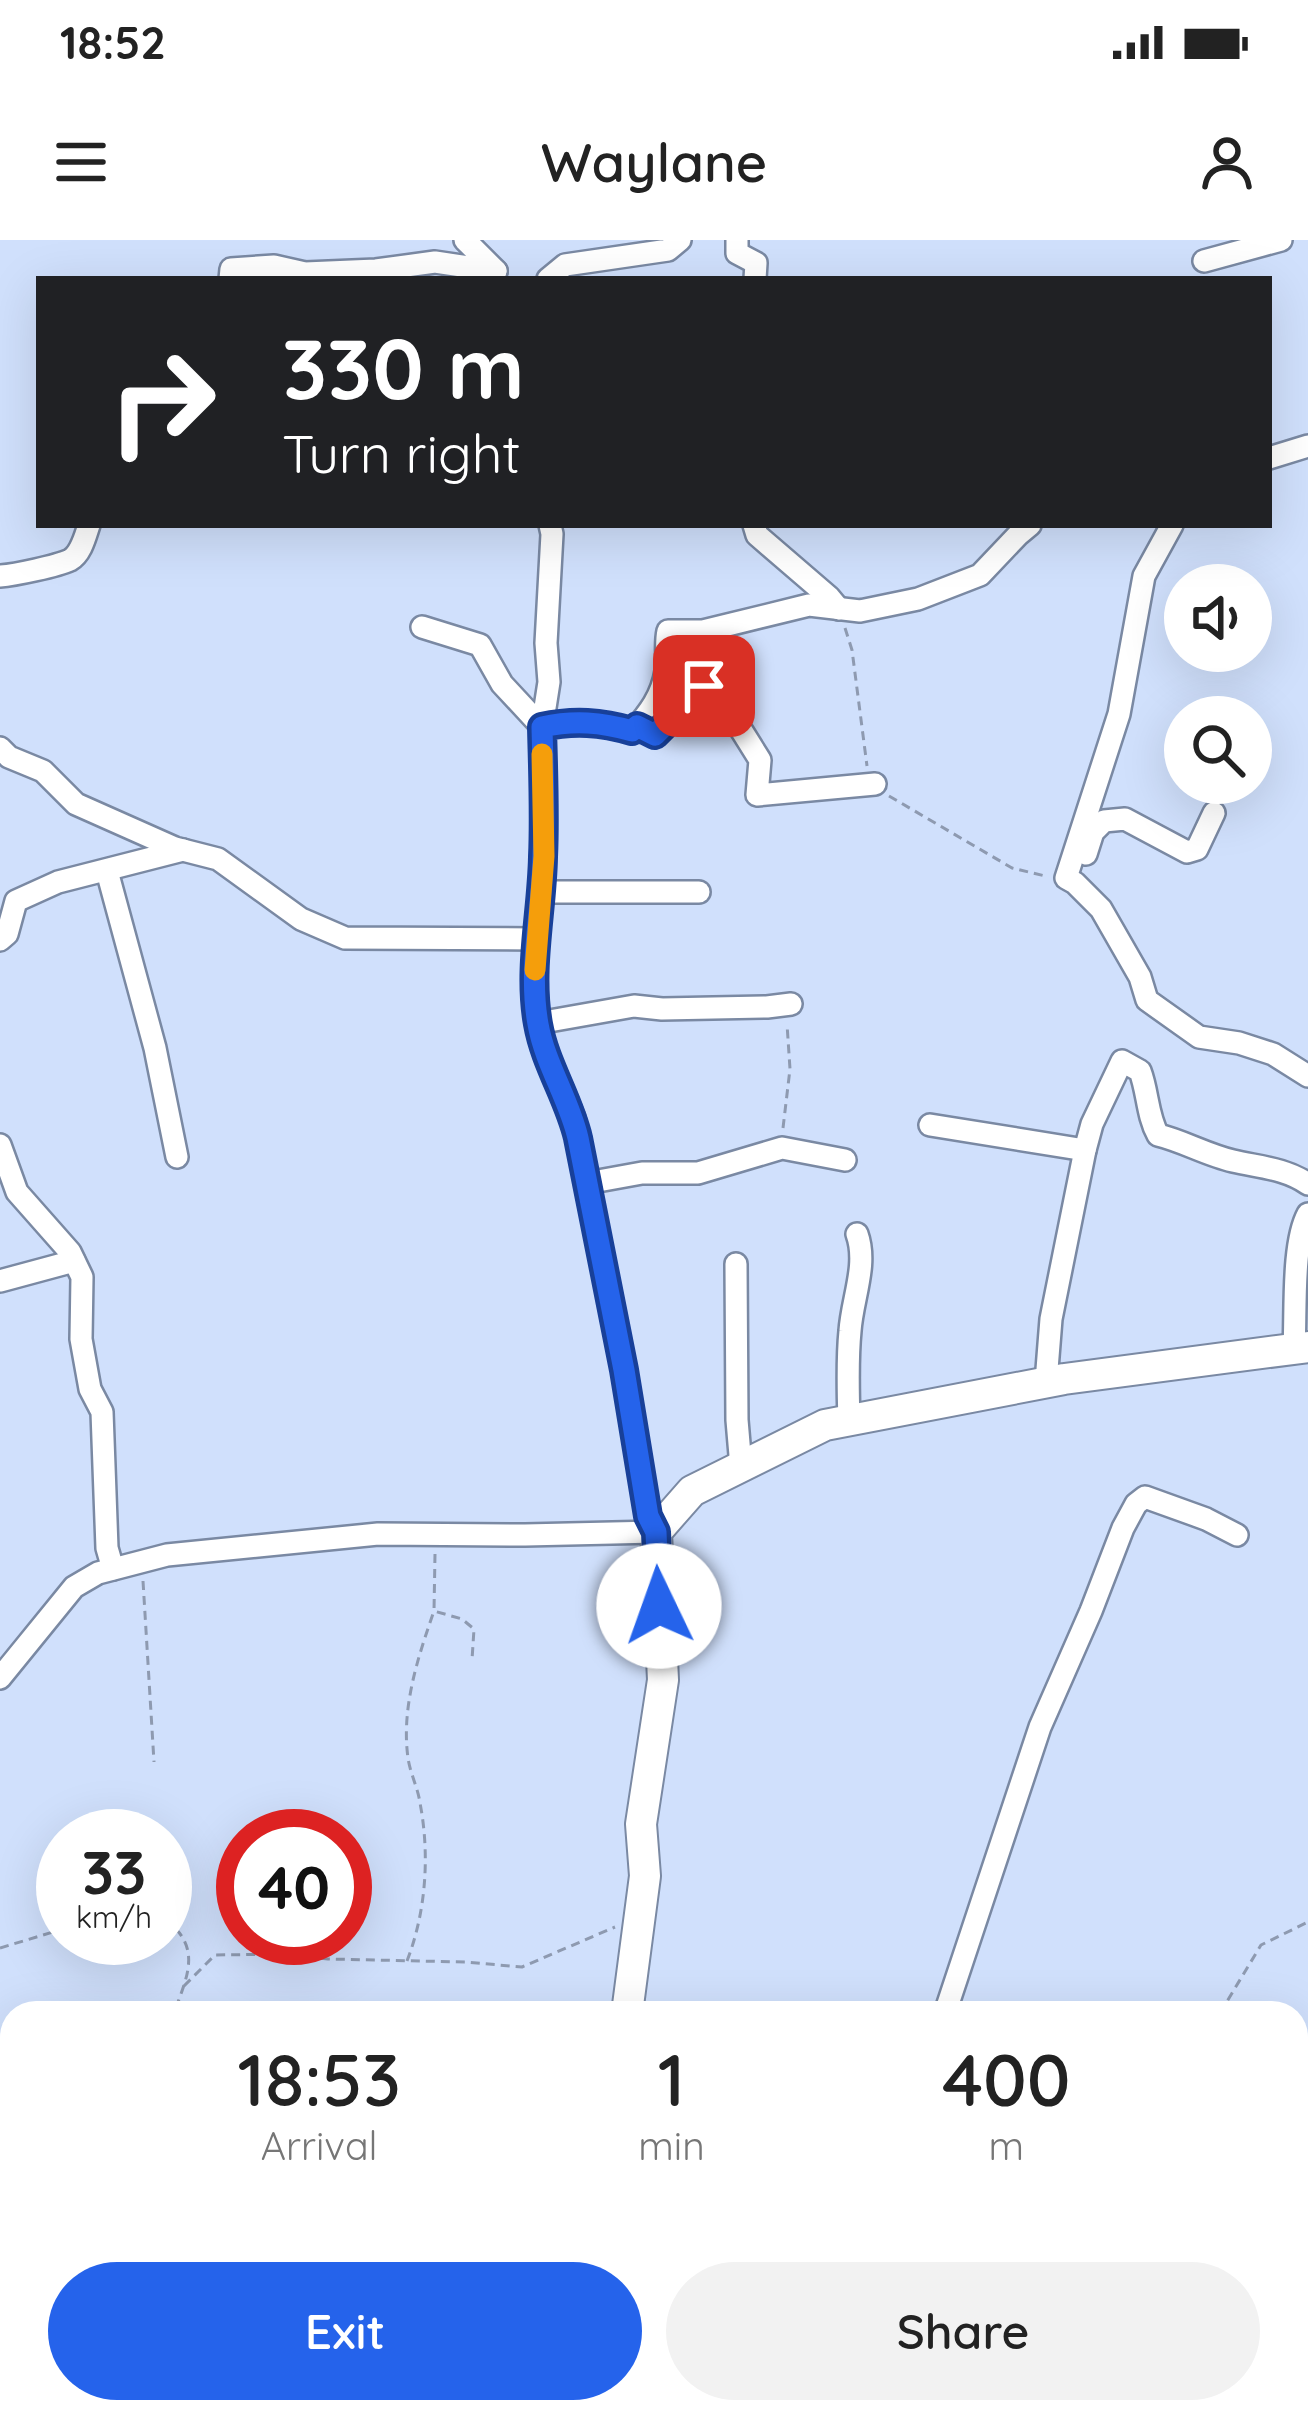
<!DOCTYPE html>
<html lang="en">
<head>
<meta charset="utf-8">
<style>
	:root { --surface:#fff; --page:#f2f2f2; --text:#222; --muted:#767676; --accent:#2563eb }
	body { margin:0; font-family:Quicksand,sans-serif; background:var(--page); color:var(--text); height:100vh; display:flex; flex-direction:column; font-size:45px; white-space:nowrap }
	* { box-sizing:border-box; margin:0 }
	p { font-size:39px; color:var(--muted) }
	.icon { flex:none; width:66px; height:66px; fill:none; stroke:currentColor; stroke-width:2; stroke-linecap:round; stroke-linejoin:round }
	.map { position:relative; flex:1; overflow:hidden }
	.panel { position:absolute; left:0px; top:1761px; width:1308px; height:423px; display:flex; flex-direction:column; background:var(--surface); border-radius:36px 36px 0 0; box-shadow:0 12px 48px #0002 }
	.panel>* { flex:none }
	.banner { position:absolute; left:36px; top:36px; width:1236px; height:252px; border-radius:0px; box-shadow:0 12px 48px #0002; background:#202124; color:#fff; overflow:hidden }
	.controls { position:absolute; left:1164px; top:324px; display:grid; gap:24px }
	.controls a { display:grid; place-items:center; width:108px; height:108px; border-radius:50%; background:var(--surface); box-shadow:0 12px 48px #0002; font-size:60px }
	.speed { position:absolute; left:36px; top:1569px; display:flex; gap:24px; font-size:60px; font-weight:700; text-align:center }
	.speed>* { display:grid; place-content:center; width:156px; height:156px; border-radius:50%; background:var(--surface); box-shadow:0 12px 48px #0002; line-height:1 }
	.speed small { font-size:30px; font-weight:400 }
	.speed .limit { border:18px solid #d22; background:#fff; color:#111 }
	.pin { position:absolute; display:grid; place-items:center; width:102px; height:102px; color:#fff; margin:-51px; border-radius:24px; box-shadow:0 6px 18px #0006 }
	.me { position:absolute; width:132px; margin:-66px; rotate:357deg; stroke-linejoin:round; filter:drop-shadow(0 0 9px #0008) }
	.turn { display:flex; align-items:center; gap:42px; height:252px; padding:0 48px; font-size:54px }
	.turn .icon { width:156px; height:156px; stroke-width:2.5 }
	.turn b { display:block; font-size:84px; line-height:102px }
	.eta { display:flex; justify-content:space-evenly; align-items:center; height:204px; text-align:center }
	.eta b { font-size:72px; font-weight:600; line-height:84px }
	.button { display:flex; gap:24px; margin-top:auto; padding:24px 48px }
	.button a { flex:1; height:138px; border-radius:72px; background:var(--accent); color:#fff; font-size:48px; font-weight:600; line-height:138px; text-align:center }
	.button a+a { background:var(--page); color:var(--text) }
	.status { display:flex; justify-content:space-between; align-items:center; height:84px; padding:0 60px; background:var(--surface); direction:ltr }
	.status svg { height:33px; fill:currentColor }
	header { display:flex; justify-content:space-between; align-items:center; height:156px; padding:0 48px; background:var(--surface); font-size:54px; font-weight:600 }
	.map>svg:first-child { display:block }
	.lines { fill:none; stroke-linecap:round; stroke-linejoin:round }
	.street-casing { stroke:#7a89a3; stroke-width:26 }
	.secondary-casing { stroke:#7a89a3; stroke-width:34 }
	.path { stroke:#8e9ab0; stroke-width:3; stroke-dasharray:9 6; stroke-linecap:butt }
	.street { stroke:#fff; stroke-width:21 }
	.secondary { stroke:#fff; stroke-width:30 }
	.route-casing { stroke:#184099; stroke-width:30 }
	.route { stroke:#2563eb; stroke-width:21 }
	.slow { stroke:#f59e0b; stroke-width:21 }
</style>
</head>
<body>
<div class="status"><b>18:52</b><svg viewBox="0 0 49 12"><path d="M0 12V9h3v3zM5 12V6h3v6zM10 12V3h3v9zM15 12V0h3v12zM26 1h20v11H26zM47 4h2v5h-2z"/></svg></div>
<header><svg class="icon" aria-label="menu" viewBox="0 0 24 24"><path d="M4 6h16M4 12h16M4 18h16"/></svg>Waylane<svg class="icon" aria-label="person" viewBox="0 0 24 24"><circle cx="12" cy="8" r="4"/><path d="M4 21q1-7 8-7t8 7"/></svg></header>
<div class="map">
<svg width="1308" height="2183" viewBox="0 0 1308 2183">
	<rect width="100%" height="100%" fill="#d0e0fc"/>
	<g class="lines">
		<defs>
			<g id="street">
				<path d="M465 0 496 31"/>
				<path d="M737 0V13L756 23 755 39"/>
				<path d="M1204 21 1281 0"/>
				<path d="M230 39 231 29 274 26 305 33 376 30 435 22 496 31"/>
				<path d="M548 39 565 25 668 10 680 0"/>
				<path d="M1269 218 1308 206"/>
				<path d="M754 285 757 295 829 357 839 369"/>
				<path d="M1172 285 1144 336 1119 474 1066 638 1075 643 1101 669 1140 737 1147 760 1199 797 1239 803 1273 814 1308 836"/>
				<path d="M0 336C15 335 57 326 70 320 81 314 85 297 89 285"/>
				<path d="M422 387 480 405 502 444 542 487C576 480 599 481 633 491 649 473 662 456 666 431 668 417 665 404 668 391H703L809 365 860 371 918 359 980 335 1018 295 1030 285"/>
				<path d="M637 486 655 495 704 447 720 456 760 520 757 555 875 544"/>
				<path d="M0 508 9 517 43 531 76 564 175 608 218 619 301 679 345 698 537 699"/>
				<path d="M1086 614 1093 592 1104 581 1125 579 1187 612 1197 609 1214 573"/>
				<path d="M107 631 155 808 177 917"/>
				<path d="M540 652H699"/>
				<path d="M0 700 7 694 16 661 58 642 183 610"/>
				<path d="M538 783 634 766 662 769 767 767 791 764"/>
				<path d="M930 885 1085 910"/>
				<path d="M0 905 17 952 70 1012 82 1037 81 1099 90 1149 102 1172 107 1308 113 1329"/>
				<path d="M587 943 642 933H698L782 908 845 920"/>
				<path d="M736 1024 737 1180 741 1227"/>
				<path d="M0 1041 74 1021"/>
				<path d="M1294 1108C1296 1072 1292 1003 1308 974"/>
				<path d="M1046 1142 1051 1079 1085 910 1092 884 1122 821 1140 831C1148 852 1147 875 1158 895 1183 901 1207 915 1233 921 1258 927 1285 928 1308 944"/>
				<path d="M849 1181C848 1151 847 1121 850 1091 852 1059 868 1025 857 994"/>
				<path d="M0 1438 74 1347 98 1333 167 1315 378 1294 525 1295 656 1292 648 1276 624 1130 578 898 574 878 544 806 538 783 535 739 543 616 542 487 549 442 546 403 552 294 550 285"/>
				<path d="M945 1773 1040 1487 1091 1371 1123 1288 1136 1264 1145 1257 1206 1279 1237 1295"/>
			</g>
			<g id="secondary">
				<path d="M627 1773 645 1636 641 1584 663 1440 656 1292 692 1251 825 1185 1064 1139 1308 1107"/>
				<path d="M672 2183 673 2172"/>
			</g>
		</defs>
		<use href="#street" class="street-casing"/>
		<use href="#secondary" class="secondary-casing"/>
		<g class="path">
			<path d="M845 388 852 410 867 526"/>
			<path d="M889 556 1012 628 1045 636"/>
			<path d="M783 888 790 829 787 784"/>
			<path d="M435 1314 434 1371 462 1379 474 1389 472 1420"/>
			<path d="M143 1341 154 1522"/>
			<path d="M165 1679C203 1708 187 1736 174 1773"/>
			<path d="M0 1708 63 1689"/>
			<path d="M407 1721C426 1672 430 1615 420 1563 418 1548 410 1533 408 1518 401 1468 418 1417 434 1371"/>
			<path d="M184 1746 215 1715 285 1714 328 1719 465 1722 522 1727 615 1687"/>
			<path d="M1220 1773 1261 1705 1308 1682"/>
		</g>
		<use href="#street" class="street"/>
		<use href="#secondary" class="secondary"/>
	</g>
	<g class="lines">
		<defs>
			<path id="route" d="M659 1366 656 1292 648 1276 624 1130 578 898C569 859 545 824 538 784 528 729 542 672 543 617 545 574 543 530 542 487 574 480 601 482 632 491L637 486 655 495 704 446"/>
		</defs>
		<use href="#route" class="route-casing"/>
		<use href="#route" class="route"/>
		<path class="slow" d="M535 730 544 616 542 514"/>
	</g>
</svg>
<div class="controls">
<a><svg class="icon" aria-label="sound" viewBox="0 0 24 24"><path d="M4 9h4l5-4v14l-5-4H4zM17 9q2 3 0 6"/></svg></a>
<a><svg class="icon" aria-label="search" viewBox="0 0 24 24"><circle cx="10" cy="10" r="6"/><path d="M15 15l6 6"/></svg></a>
</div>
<div class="speed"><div>33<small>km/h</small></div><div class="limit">40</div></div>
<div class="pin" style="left:704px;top:446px;background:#d93025"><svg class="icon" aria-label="arrive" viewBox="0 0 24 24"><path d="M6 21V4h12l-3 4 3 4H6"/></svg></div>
<svg class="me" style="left:659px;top:1366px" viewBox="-20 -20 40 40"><circle r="19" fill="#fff"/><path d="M0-13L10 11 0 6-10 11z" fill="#2563eb"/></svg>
<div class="banner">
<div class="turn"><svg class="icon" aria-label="right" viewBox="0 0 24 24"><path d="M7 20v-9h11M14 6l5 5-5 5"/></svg><div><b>330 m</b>Turn right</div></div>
</div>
<section class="panel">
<div class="eta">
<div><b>18:53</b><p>Arrival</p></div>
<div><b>1</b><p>min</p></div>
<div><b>400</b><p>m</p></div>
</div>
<div class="button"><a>Exit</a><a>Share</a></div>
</section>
</div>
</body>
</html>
